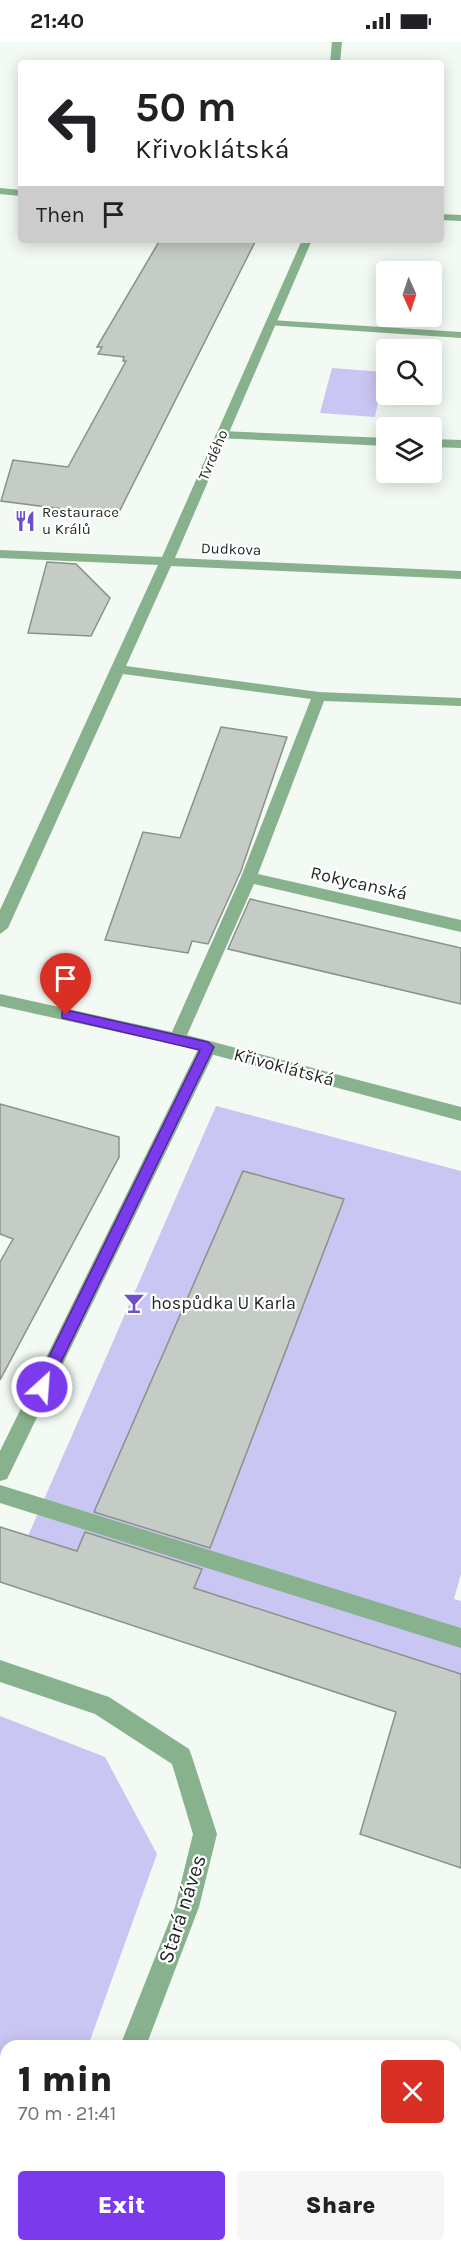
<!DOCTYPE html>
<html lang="en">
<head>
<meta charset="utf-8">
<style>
	:root { --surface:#fff; --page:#f6f6f6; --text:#202124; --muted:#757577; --accent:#7c3aed }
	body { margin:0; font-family:Karla,sans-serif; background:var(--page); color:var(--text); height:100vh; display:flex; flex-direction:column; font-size:22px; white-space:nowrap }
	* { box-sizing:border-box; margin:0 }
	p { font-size:20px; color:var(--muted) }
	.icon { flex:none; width:33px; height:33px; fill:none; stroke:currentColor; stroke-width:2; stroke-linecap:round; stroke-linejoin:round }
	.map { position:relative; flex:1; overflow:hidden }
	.panel { position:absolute; left:0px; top:1998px; width:462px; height:212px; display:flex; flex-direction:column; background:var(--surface); border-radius:18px 18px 0 0; box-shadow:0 3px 15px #0003 }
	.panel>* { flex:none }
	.guide { position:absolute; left:18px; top:18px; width:426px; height:183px; border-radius:6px; box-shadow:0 3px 15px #0003; background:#fff; color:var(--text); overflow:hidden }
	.needle { width:39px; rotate:177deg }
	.tools { position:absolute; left:376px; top:219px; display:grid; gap:12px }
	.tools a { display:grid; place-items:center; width:66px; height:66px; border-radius:6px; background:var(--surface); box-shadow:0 3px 15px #0003; font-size:30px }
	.pin { position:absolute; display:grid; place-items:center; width:51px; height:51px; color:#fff; margin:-62px -26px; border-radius:50% 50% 50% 0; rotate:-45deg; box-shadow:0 0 6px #0007 }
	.pin .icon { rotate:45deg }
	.me { position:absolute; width:66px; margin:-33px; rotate:26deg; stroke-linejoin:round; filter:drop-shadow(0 0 4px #0008) }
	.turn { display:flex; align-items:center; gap:21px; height:126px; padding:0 18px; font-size:27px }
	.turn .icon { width:78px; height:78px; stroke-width:2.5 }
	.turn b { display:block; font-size:42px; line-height:51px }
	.then { display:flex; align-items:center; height:57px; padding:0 18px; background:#0003; gap:12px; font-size:22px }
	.round { display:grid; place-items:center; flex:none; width:63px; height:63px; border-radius:6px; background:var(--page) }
	.head { display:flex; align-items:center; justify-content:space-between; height:102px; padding:0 18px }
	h1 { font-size:36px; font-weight:800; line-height:45px }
	.action { display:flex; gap:12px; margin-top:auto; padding:12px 18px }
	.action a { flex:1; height:69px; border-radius:6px; background:var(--accent); color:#fff; font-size:24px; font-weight:800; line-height:69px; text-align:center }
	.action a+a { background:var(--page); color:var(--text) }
	.status { display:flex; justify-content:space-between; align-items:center; height:42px; padding:0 30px; background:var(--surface); direction:ltr }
	.status svg { height:16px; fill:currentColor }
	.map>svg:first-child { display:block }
	.green { fill:#cac6f3; fill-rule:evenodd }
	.building { fill:#c4ccc5; stroke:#8a918b; stroke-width:1.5 }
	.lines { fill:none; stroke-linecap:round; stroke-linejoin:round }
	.lane { fill:#88b28d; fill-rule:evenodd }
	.street { fill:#88b28d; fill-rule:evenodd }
	.route { fill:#7c3aed; stroke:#51269a; stroke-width:1.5 }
	.labels { text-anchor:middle; stroke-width:4.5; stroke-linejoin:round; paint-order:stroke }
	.far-street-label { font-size:15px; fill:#252826; stroke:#fff }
	.far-poi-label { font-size:15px; fill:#252826; stroke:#fff; text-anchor:start }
	.street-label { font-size:18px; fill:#252826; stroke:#fff }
	.poi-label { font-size:18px; fill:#252826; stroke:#fff; text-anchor:start }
	.near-street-label { font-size:21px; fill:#252826; stroke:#fff }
</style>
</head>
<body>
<div class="status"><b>21:40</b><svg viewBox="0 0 49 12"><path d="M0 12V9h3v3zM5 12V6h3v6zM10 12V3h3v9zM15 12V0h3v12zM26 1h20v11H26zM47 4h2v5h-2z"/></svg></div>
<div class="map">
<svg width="461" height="2209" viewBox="0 0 461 2209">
	<rect width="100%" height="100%" fill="#f2faf3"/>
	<g class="green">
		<path d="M332 326 384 330 375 375 320 371Z"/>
		<path d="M216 1064 461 1129V1532L454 1557 461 1559V1632L28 1494ZM243 1129 344 1157 104 1447Z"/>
		<path d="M0 1674 105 1715 157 1812 88 2004H6V2133L0 2139Z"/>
	</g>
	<g class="building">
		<path d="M160 198H256L117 474 1 459 13 418 68 425 126 319H123L124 315 98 312 102 305H97Z"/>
		<path d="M47 520 76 522 110 556 91 594 28 591Z"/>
		<path d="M221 685 287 695 241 829 208 902 192 899 188 911 105 898 143 790 180 796Z"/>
		<path d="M250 857 461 906V962L228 907Z"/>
		<path d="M0 1062 119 1095V1115L0 1338V1220L13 1197 0 1192Z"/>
		<path d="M243 1129 344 1157 210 1506 94 1470Z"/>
		<path d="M0 1485 77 1509 85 1490 202 1527 194 1546 461 1632V1826L360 1792 396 1670 0 1540Z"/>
	</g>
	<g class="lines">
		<g class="lane">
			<path d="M271 278 461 290V296L267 283V279Z"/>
			<path d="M221 389 387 396V404L217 396 215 393Z"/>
			<path d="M432 397 461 398V406L432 405Z"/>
			<path d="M208 999 214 1000 217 1005 7 1437 0 1439V1409L199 1005 202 1000Z"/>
			<path d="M0 1443 461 1586V1606L0 1461Z"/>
		</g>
		<g class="street">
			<path d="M332 0H342L340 21H330Z"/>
			<path d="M0 146 21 148V154L0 152Z"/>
			<path d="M441 172 461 173V179L441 178Z"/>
			<path d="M302 198H312L175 516 461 529V537L171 524 126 624 319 650 461 656V664L324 659 258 832 461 878V890L254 842 187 993 461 1065V1079L177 1003 0 964V952L172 990 241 835 311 657 123 632 8 886 0 892V868L158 523 0 516V508L162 515Z"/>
			<path d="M0 1618 109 1655 189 1707 192 1715 217 1792 199 1865 146 2004H120L175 1865 193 1792 172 1722 95 1672 0 1640Z"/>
			<path d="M24 2204H52L50 2209H22Z"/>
		</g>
	</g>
	<path class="route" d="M66 968 208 1000 214 1005 47 1349 42 1351 34 1345 200 1008 62 976V969Z"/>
	<defs>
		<symbol id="restaurant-bare" viewBox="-9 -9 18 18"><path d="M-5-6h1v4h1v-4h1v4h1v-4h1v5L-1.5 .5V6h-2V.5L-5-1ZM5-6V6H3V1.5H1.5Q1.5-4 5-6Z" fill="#6d50c9" stroke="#fff" stroke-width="2.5" paint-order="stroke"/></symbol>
		<symbol id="bar-bare" viewBox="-9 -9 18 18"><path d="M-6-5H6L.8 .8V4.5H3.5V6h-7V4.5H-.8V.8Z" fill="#6d50c9" stroke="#fff" stroke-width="2.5" paint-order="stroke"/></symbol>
	</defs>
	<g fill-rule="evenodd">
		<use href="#restaurant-bare" x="10" y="464" width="30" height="30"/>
		<use href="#bar-bare" x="119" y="1246" width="30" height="30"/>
	</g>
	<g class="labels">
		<g class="far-street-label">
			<text transform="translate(213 413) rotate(-67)" y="5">Tvrdého</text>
			<text transform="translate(231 507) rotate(2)" y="5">Dudkova</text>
		</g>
		<g class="far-poi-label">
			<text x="42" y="475">Restaurace<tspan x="42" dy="17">u Králů</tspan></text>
		</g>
		<g class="street-label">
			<text transform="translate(359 841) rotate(13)" y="6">Rokycanská</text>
			<text transform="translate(284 1025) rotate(15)" y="6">Křivoklátská</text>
		</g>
		<g class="poi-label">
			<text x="151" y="1267">hospůdka U Karla</text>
		</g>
		<g class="near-street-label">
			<text transform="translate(182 1867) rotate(-72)" y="7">Stará náves</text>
		</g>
	</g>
</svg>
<div class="tools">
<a><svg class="needle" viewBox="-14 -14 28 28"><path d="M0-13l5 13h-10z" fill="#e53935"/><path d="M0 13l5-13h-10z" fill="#757577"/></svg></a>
<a><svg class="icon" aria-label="search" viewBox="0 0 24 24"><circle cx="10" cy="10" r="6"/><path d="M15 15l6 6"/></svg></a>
<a><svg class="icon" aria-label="layers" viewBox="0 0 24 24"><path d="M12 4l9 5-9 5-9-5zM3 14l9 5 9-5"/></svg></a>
</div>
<div class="pin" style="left:66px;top:973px;background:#d93025"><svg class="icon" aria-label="arrive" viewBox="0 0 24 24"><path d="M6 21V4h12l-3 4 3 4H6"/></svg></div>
<svg class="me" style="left:42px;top:1345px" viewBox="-20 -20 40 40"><circle r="17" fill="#7c3aed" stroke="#fff" stroke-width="3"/><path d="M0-11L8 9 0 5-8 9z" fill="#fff"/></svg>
<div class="guide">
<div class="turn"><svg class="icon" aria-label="left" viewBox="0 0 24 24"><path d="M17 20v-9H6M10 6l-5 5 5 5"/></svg><div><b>50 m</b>Křivoklátská</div></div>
<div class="then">Then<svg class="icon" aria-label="arrive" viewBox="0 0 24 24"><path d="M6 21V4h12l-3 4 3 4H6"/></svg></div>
</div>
<section class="panel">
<div class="head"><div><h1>1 min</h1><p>70 m · 21:41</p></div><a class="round" style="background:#d93025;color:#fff"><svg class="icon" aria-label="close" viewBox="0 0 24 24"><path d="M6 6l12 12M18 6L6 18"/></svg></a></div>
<div class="action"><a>Exit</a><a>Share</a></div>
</section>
</div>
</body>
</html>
